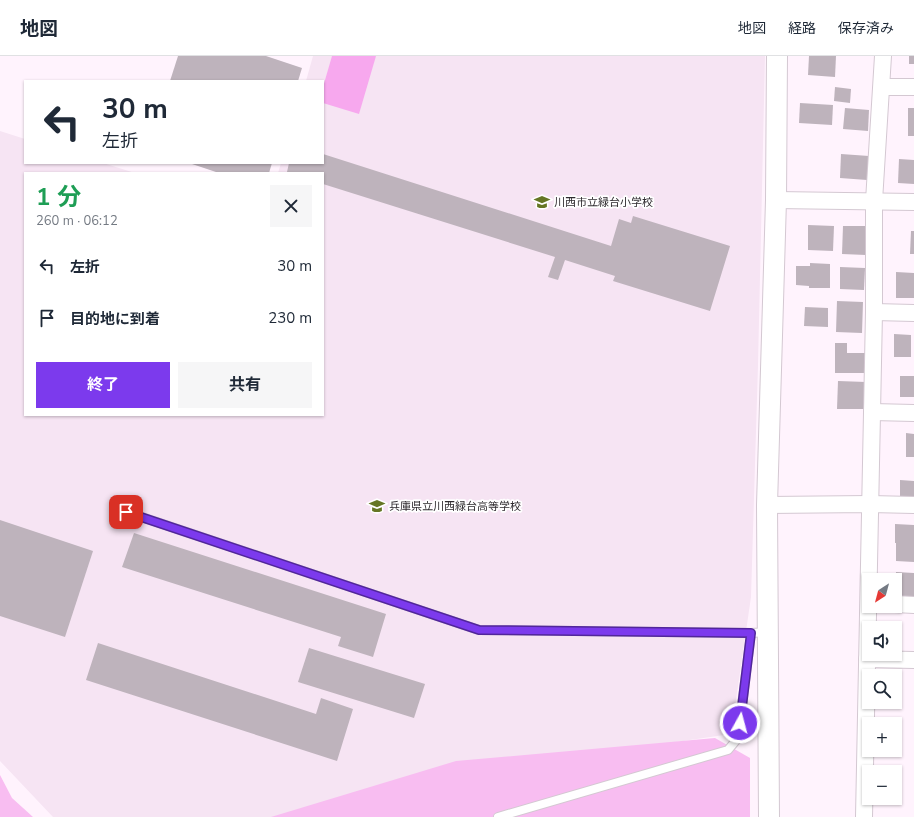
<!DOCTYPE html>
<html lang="ja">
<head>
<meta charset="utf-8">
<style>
	:root { --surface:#fff; --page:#f6f6f7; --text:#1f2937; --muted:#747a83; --line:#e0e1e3; --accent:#7c3aed }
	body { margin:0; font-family:"Nunito Sans","Noto Sans JP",sans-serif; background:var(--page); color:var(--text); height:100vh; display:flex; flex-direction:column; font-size:15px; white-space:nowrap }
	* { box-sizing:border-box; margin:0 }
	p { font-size:13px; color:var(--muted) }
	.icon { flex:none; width:22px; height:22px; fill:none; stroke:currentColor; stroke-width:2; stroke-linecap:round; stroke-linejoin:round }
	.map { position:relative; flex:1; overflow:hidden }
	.details { position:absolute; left:24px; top:116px; width:300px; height:244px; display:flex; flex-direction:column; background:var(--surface); border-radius:0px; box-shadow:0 1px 3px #0004 }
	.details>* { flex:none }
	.hud { position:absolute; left:24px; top:24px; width:300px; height:84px; border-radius:0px; box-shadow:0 1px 3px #0004; background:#fff; color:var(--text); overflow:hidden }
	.needle { width:26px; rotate:216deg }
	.controls { position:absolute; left:862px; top:517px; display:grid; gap:8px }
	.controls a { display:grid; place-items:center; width:40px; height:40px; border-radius:0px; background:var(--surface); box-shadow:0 1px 3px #0004; font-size:20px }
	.pin { position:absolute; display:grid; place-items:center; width:34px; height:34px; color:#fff; margin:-17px; border-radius:8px; box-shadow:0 2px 6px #0006 }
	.me { position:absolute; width:44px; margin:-22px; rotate:7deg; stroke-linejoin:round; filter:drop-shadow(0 0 3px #0008) }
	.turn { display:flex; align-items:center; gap:14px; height:84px; padding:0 12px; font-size:18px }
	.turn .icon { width:52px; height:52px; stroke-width:2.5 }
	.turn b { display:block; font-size:28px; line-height:34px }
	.round { display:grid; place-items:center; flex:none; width:42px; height:42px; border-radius:0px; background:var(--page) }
	.overview { display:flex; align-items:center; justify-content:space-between; height:68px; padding:0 12px }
	h1 { font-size:24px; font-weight:700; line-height:30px; color:#1e9e55 }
	.button { display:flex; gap:8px; margin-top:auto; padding:8px 12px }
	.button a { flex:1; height:46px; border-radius:0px; background:var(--accent); color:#fff; font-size:16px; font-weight:700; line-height:46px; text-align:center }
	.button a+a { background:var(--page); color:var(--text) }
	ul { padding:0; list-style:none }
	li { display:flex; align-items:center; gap:12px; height:52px; padding:0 12px }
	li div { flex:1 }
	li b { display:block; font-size:15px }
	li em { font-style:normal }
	header { display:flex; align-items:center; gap:24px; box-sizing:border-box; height:56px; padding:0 20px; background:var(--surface); border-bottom:1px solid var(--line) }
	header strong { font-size:19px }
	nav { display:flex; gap:22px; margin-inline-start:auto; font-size:14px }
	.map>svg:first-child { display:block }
	.built { fill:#f6e4f3 }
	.green { fill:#f8bdf1 }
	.water { fill:#f7a8ee }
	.building { fill:#beb3bc }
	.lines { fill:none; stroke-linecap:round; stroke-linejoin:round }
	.service-casing { stroke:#d4c8d2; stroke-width:10 }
	.minor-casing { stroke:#d4c8d2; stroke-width:18 }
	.tertiary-casing { stroke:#d4c8d2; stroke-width:22 }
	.service { stroke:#fff; stroke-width:8 }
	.minor { stroke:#fff; stroke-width:16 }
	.tertiary { stroke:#fff; stroke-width:20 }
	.route-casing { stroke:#51269a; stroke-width:10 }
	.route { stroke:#7c3aed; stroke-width:7 }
	.labels { text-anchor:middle; stroke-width:3.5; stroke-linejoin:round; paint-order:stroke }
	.poi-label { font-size:11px; fill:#2e2a2e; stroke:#fff; text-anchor:start }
</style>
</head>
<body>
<header>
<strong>地図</strong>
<nav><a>地図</a><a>経路</a><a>保存済み</a></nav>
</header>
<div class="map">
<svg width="914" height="761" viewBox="0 0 914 761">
	<rect width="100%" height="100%" fill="#fff3fd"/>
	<path class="built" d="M313 0H765L758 309 751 541 731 678 497 712 294 761H53L0 705V75L25 83V107H103L135 117H25V359H323V117H278L281 107H323V25H306Z"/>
	<g class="green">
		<path d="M715 682 750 702V761H271L456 705Z"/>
		<path d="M0 719 12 742 33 761H0Z"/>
	</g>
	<path class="water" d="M332 0H376L359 58 323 47V31Z"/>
	<g class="building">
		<path d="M178 0H266L302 12 298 25H170Z"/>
		<path d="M809 0H836L835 21 808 19Z"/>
		<rect x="909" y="0" width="5" height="8"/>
		<path d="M835 31 851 33 850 47 834 45Z"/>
		<path d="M800 47 833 49 832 69 799 67Z"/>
		<path d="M845 52 869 54 868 75 843 73Z"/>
		<rect x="908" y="52" width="6" height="28"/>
		<path d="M323 98 611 190 619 163 631 167 633 160 730 190 710 255 613 225 615 220 565 204 558 224 548 221 555 201 323 128V117L287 116 289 107H323Z"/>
		<path d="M841 98 869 100 867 124 840 122Z"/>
		<path d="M899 103 914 104V128L898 127Z"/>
		<path d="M189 107H272L269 117H219Z"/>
		<path d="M808 169 834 170 833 195 808 194Z"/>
		<path d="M843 170H867L866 199 842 198Z"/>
		<path d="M911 175H914V198H910Z"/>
		<path d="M810 207 830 208V232H809V230L796 229V210H810Z"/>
		<path d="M840 211 865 212 864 234 840 233Z"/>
		<path d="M896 216 914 217V242H896Z"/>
		<path d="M837 245 863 246 862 277 836 276Z"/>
		<path d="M805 251 828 252V271L804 270Z"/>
		<path d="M894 278 911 279V301H894Z"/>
		<path d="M835 287H847V297H865L864 317H835Z"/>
		<rect x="900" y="320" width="14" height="21"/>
		<path d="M838 325 866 326 865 353H837Z"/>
		<path d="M906 377 914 378V401H906Z"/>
		<path d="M900 424 914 425V441L900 440Z"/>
		<path d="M0 464 93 495 65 581 0 560Z"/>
		<path d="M895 468 914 469V506L896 505V487H895Z"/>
		<path d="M134 477 386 558 373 601 338 590 341 581 122 511Z"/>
		<path d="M896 516 914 517V541H895Z"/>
		<path d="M98 587 316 658 321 642 353 653 337 705 86 624Z"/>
		<path d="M309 592 425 628 414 662 298 626Z"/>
	</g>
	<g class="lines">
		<defs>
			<g id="service">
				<path d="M127 456 479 574 751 577 767 576"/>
				<path d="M498 761 728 694 738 682 751 577"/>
			</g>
			<g id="minor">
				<path d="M882 31H914"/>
				<path d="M776 144 914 146"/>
				<path d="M874 256 914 257"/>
				<path d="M872 356 914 357"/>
				<path d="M767 449 870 448 914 449"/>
				<path d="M895 548 914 549"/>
				<path d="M867 603 914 604"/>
				<path d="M864 761 874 256V145L883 0"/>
			</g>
			<path id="tertiary" d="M769 761 767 449 776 144 777 0"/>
		</defs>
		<use href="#service" class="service-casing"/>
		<use href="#minor" class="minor-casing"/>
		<use href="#tertiary" class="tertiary-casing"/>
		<use href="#service" class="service"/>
		<use href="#minor" class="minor"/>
		<use href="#tertiary" class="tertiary"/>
	</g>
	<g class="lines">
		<defs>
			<path id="route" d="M126 456 479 574 751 577 740 667"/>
		</defs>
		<use href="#route" class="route-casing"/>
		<use href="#route" class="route"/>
	</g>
	<defs>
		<symbol id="school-bare" viewBox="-9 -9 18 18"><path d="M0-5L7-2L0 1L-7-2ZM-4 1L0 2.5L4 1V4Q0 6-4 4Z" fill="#657624" stroke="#fff" stroke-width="2.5" paint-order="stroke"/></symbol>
	</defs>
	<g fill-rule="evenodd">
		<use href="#school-bare" x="531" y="135" width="22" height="22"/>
		<use href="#school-bare" x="366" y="439" width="22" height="22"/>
	</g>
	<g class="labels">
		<g class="poi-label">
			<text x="554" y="150">川西市立緑台小学校</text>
			<text x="389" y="454">兵庫県立川西緑台高等学校</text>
		</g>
	</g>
</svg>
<div class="controls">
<a><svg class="needle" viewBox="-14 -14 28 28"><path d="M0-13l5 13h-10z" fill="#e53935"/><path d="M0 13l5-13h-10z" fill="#747a83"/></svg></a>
<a><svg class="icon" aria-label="sound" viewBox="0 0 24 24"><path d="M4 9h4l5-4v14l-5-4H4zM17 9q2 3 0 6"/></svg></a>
<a><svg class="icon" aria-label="search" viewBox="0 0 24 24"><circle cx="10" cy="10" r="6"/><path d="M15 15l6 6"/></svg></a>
<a>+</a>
<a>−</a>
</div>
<div class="pin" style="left:126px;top:456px;background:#d93025"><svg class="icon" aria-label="arrive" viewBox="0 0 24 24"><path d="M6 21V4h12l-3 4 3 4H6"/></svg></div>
<svg class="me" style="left:740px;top:667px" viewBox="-20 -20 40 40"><circle r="17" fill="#7c3aed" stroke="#fff" stroke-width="3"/><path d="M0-11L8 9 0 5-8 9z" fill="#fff"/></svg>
<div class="hud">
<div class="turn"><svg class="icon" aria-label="left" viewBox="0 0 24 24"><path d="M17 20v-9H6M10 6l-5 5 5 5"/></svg><div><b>30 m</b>左折</div></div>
</div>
<section class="details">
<div class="overview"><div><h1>1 分</h1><p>260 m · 06:12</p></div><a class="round"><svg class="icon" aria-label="close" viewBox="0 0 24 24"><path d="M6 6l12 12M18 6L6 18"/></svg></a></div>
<ul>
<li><svg class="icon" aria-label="left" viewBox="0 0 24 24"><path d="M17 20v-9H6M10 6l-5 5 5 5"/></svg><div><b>左折</b></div><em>30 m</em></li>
<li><svg class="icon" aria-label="arrive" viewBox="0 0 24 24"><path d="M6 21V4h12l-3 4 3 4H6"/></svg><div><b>目的地に到着</b></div><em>230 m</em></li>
</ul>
<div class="button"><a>終了</a><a>共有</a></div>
</section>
</div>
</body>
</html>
